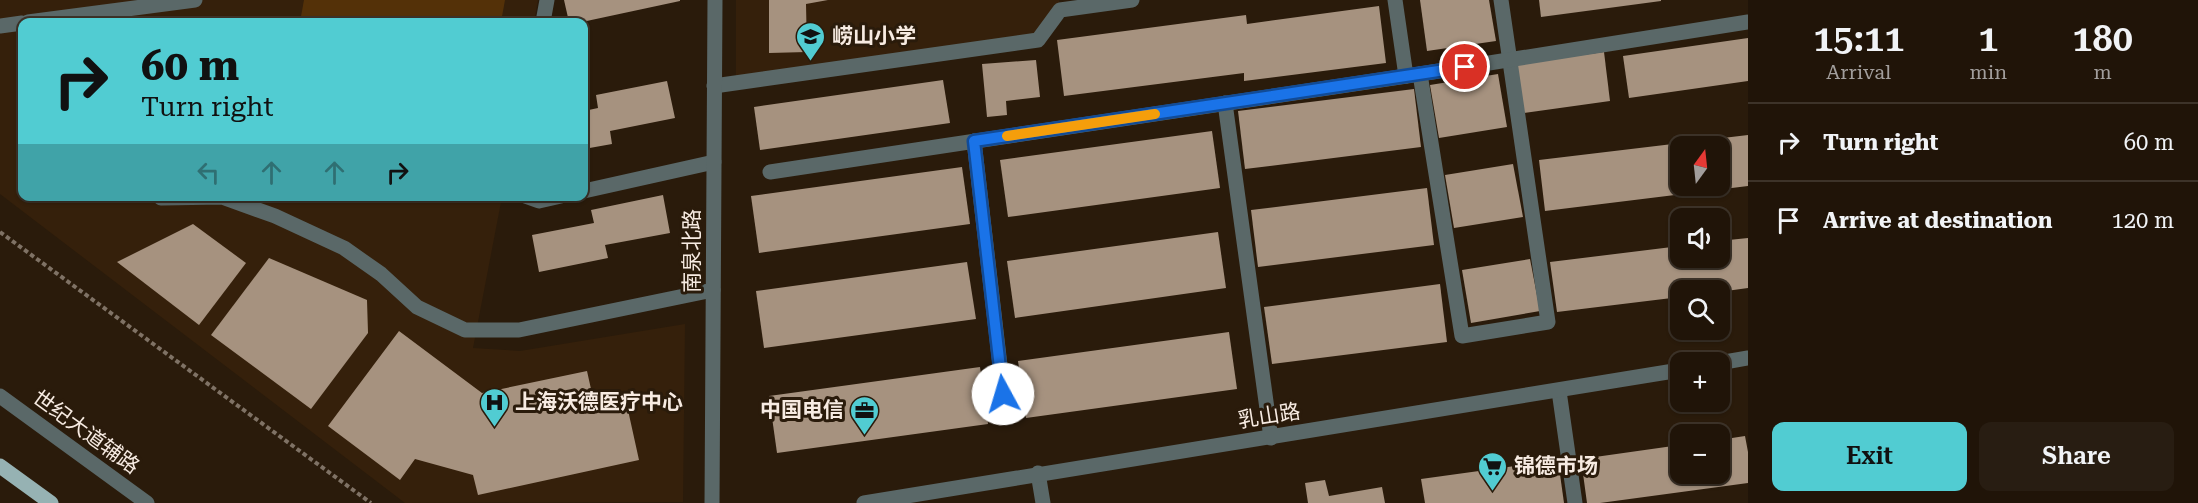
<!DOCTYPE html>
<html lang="en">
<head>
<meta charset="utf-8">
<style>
	:root { --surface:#201408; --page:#281d12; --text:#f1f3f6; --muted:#a29e9c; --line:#3d3329; --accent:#51ccd2 }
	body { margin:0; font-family:"Roboto Serif","Noto Sans SC",serif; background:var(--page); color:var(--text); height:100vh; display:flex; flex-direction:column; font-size:22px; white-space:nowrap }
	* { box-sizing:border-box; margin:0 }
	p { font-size:20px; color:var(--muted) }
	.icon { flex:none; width:33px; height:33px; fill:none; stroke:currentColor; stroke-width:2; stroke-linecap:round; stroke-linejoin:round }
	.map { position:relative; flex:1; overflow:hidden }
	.panel { display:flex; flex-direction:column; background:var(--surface); width:450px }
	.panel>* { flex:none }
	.banner { position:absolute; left:18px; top:18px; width:570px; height:183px; border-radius:12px; box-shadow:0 2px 4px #0004,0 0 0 2px var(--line); background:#51ccd2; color:#111; overflow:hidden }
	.needle { width:39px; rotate:15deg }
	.tools { position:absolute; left:1670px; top:136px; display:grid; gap:12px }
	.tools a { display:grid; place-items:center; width:60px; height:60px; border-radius:12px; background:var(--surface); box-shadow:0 2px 4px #0004,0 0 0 2px var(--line); font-size:30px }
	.pin { position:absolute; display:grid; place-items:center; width:51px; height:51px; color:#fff; margin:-26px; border:3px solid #fff; border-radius:50%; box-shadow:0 2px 6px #0007 }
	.me { position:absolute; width:66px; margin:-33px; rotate:354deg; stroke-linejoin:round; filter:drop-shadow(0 0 4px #0008) }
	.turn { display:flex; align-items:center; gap:21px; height:126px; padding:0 24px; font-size:27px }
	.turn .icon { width:78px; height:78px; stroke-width:2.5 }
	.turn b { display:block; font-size:42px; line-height:51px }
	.lanes { display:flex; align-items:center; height:57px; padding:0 24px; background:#0003; justify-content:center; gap:30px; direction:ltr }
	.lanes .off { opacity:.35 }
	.eta { display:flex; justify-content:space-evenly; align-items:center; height:102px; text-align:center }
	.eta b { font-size:36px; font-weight:600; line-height:42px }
	.primary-button { display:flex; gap:12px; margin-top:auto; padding:12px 24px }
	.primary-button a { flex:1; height:69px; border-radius:12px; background:var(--accent); color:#111; font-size:24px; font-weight:600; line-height:69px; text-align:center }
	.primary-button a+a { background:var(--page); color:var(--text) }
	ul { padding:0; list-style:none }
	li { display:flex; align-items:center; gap:18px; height:78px; padding:0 24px; border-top:2px solid var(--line) }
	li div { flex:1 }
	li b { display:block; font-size:22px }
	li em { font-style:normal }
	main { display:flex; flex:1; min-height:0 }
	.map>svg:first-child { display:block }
	.built { fill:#35200b }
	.green { fill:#543108 }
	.building { fill:#a6927f; fill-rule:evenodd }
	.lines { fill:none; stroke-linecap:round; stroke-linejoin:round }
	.path { stroke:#7f7265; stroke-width:4; stroke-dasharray:4.5 3; stroke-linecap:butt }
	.minor { stroke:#5a6868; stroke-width:15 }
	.major { stroke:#96b2b3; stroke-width:15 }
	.route-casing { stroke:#114b97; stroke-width:15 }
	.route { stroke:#1a73e8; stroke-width:10 }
	.slow { stroke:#f59e0b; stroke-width:10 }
	.labels { text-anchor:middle; stroke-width:6; stroke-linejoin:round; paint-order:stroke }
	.poi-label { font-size:21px; font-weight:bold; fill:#f7ebe2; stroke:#2a1b0b; text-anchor:start }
	.street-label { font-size:21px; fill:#f7ebe2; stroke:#2a1b0b }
</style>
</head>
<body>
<main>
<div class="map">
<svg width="1748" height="503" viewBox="0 0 1748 503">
	<rect width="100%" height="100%" fill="#2a1b0b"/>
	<g class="built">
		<path d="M0 0H538L534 22H22V196L502 197 473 348 520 351 685 324 683 502 405 503 0 194Z"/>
		<path d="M736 0H1059L1060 10 1038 40 736 84Z"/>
	</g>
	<path class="green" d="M304 0H505L501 22H300Z"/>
	<g class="building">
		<path d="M564 0H680V1L582 22H569Z"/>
		<path d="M769 0H828L806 4 807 52 769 53Z"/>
		<path d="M1420 0H1489L1496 41 1427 51Z"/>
		<path d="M1539 0H1661V1L1541 17Z"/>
		<path d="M1379 6 1386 63 1244 81V73L1064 96 1057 40 1246 15 1247 24Z"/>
		<path d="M1748 38V81L1629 98 1623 56Z"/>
		<path d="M1604 52 1610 101 1524 113 1517 64Z"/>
		<path d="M1036 60 1040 97 1006 101 1007 115 987 117 982 64Z"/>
		<path d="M1498 74 1507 127 1439 138 1430 85Z"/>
		<path d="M943 80 950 123 760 150 754 107Z"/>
		<path d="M667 81 675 118 610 131 612 144 584 149V111L598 108 596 95Z"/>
		<path d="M1414 89 1421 147 1245 169 1238 111Z"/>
		<path d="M1212 131 1220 188 1008 217 1000 160Z"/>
		<path d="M1748 135V186L1545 211 1539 160ZM1680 147H1719V186H1680Z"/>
		<path d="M1513 164 1523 217 1454 228 1445 175Z"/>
		<path d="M962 167 970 224 759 253 751 196Z"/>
		<path d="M1427 188 1434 245 1258 267 1251 210Z"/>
		<path d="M663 195 670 233 605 245 608 258 539 272 532 235 594 223 591 210Z"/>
		<path d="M193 224 246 263 199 325 117 262Z"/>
		<path d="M1218 232 1226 288 1015 318 1007 261Z"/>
		<path d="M1748 238V288L1719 292 1680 291V297L1557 312 1550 262 1680 246V258H1719V241Z"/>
		<path d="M269 258 367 300 368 333 311 409 211 335Z"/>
		<path d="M1530 259 1540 311 1471 323 1462 270Z"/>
		<path d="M967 262 976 319 764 348 756 291Z"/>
		<path d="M1440 284 1447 342 1272 364 1264 307Z"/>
		<path d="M399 331 482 393 587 371 593 398 624 392 639 460 478 495 473 475 415 459 400 480 328 426Z"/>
		<path d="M1229 332 1237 389 1026 418 1018 361Z"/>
		<path d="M980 367 988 424 777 453 769 396Z"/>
		<path d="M1745 436 1748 452V483L1600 503H1587L1581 459 1680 445V474H1719V440Z"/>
		<path d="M1558 460 1564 503H1425L1421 479Z"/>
		<path d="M1325 480 1329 496 1382 487 1385 503H1308L1305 483Z"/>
	</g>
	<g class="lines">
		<path class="path" d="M0 232 371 503"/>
		<g class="minor">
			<path d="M1395 0 1406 76"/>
			<path d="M28 22 195 0"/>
			<path d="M543 22 547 0"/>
			<path d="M0 26 22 23"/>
			<path d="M1420 74 1462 336 1548 322 1501 0"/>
			<path d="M714 86 1038 40 1060 10 1132 0"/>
			<path d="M1225 103 1271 438"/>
			<path d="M974 141 1006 417"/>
			<path d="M770 172 1420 74 1748 22"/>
			<path d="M584 191 714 162"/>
			<path d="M525 196 539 201 561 196"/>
			<path d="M161 198 222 197 275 216 344 248 381 274 417 307 465 330H519L713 290"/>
			<path d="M1719 363 1748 358"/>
			<path d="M1559 391 1575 503"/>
			<path d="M0 396 147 503"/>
			<path d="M1038 473 1043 503"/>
			<path d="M712 503 715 0"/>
			<path d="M864 503 1680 370"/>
		</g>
		<path class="major" d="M0 466 51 503"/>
	</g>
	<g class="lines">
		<defs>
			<path id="route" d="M1003 394 974 141 1465 67"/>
		</defs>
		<use href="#route" class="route-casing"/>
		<use href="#route" class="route"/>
		<path class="slow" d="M1007 136 1155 114"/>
	</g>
	<defs>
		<symbol id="school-pin" viewBox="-11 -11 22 30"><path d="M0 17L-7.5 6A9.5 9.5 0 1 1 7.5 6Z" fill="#51ccd2" stroke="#2a1b0b"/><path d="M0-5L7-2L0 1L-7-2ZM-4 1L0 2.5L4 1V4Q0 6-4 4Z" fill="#111"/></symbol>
		<symbol id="hospital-pin" viewBox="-11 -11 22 30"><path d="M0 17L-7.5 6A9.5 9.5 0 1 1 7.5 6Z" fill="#51ccd2" stroke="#2a1b0b"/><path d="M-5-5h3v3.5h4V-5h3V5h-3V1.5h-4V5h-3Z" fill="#111"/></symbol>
		<symbol id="office-pin" viewBox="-11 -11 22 30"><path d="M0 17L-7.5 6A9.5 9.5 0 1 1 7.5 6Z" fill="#51ccd2" stroke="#2a1b0b"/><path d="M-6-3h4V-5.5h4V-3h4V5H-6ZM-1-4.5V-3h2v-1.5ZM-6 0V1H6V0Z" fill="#111"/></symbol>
		<symbol id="supermarket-pin" viewBox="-11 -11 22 30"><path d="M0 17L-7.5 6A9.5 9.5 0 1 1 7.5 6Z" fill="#51ccd2" stroke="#2a1b0b"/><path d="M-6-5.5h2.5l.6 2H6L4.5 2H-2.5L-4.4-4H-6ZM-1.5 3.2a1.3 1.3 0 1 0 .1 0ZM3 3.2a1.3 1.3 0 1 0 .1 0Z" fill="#111"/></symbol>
	</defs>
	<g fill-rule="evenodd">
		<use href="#school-pin" x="794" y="20" width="33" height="45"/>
		<use href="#hospital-pin" x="478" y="386" width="33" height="45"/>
		<use href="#office-pin" x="848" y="394" width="33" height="45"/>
		<use href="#supermarket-pin" x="1476" y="450" width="33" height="45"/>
	</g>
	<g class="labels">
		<g class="poi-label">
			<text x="832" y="43">崂山小学</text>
			<text x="515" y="409">上海沃德医疗中心</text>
			<text x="844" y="417" text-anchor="end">中国电信</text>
			<text x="1514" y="473">锦德市场</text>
		</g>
		<g class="street-label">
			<text transform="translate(692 251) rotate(-90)" y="7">南泉北路</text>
			<text transform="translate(1269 416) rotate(-9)" y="7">乳山路</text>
			<text transform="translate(86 432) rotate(36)" y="7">世纪大道辅路</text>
		</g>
	</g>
</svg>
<div class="tools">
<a><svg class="needle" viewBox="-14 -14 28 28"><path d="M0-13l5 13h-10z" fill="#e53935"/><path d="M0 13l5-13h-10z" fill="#a29e9c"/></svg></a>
<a><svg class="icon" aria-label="sound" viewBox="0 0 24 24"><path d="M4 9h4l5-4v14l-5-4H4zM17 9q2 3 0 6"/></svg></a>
<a><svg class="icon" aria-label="search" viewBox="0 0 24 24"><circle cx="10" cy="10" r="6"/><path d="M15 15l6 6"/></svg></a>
<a>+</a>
<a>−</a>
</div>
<div class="pin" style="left:1465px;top:67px;background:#d93025"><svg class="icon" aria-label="arrive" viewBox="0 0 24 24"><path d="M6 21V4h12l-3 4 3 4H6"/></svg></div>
<svg class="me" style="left:1003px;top:394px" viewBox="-20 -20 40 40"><circle r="19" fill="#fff"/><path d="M0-13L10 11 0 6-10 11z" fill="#1a73e8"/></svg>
<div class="banner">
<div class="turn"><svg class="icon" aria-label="right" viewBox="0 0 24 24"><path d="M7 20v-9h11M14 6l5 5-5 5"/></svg><div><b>60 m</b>Turn right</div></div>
<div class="lanes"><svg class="icon off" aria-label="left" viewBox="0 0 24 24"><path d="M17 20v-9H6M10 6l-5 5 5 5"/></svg><svg class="icon off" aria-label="ahead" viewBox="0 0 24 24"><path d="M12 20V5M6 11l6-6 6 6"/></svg><svg class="icon off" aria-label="ahead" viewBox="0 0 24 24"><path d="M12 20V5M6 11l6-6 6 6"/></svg><svg class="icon" aria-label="right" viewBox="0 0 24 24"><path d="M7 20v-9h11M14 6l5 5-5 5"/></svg></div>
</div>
</div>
<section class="panel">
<div class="eta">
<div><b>15:11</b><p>Arrival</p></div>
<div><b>1</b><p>min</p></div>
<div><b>180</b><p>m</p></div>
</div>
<ul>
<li><svg class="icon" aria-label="right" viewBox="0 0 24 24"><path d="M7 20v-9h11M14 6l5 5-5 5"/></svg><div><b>Turn right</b></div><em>60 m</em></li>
<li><svg class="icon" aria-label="arrive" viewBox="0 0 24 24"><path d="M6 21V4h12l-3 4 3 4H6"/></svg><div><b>Arrive at destination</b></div><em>120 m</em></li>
</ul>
<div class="primary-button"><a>Exit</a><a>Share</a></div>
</section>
</main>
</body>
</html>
